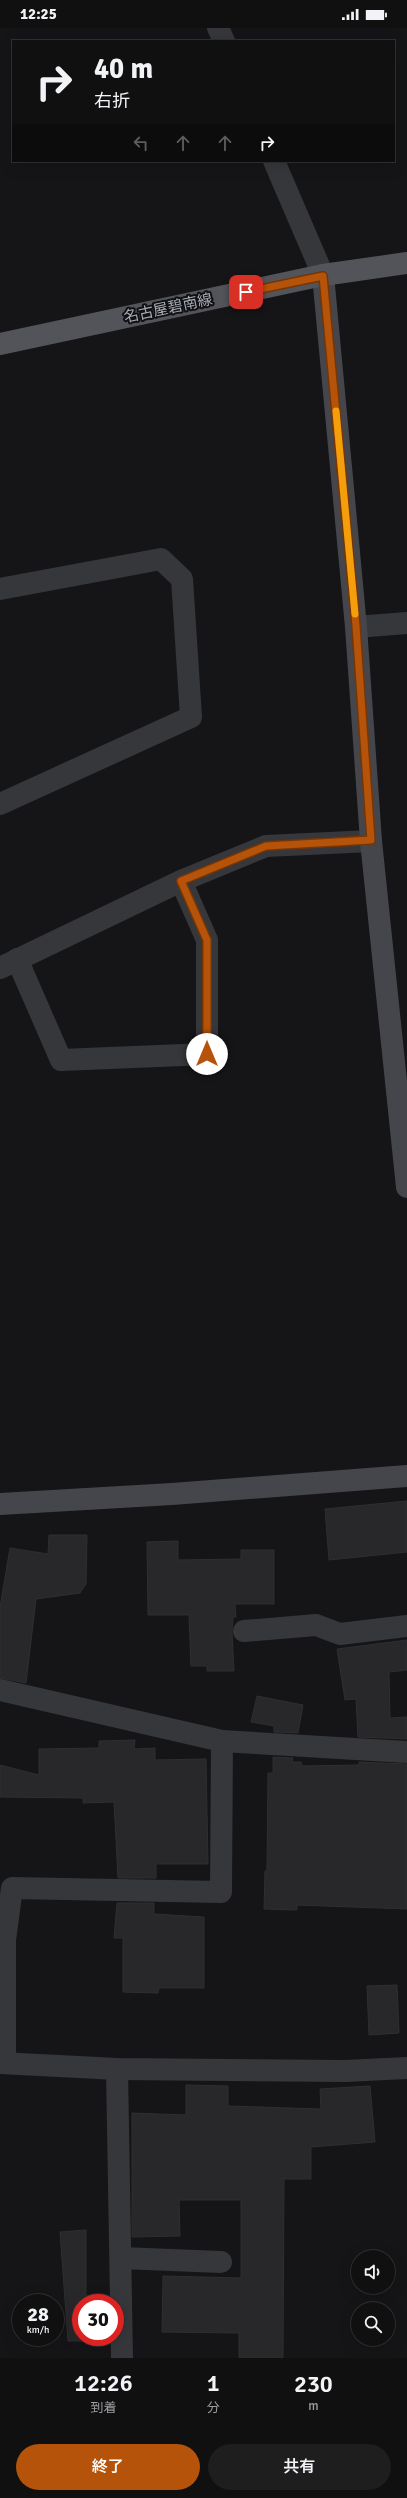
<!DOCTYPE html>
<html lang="ja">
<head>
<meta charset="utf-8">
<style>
	:root { --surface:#101011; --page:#1e1e1f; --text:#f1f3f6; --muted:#9c9d9f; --line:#303031; --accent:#b45309 }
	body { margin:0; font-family:Signika,"Noto Sans JP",sans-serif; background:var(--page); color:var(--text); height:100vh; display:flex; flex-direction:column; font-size:15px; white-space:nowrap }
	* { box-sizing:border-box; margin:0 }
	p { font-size:13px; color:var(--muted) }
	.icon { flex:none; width:22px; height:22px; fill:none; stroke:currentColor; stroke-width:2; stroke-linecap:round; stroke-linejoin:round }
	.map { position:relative; height:2330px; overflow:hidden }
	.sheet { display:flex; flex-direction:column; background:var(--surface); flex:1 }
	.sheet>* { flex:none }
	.guide { position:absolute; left:12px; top:12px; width:383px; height:122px; border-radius:0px; box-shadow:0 4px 16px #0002,0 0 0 1px var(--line); background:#101011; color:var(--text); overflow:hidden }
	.tools { position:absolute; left:351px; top:2222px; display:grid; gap:8px }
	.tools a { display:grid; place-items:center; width:44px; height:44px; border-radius:50%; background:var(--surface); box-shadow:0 4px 16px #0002,0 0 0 1px var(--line); font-size:20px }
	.speed { position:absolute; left:12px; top:2266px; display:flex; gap:8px; font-size:20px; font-weight:700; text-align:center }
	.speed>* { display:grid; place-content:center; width:52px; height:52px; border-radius:50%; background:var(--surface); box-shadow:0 4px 16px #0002,0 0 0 1px var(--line); line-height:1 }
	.speed small { font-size:10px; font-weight:400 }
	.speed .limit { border:6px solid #d22; background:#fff; color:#111 }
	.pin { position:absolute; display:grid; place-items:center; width:34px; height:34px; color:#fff; margin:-17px; border-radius:8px; box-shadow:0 2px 6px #0006 }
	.me { position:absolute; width:44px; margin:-22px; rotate:0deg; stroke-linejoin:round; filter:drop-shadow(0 0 3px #0008) }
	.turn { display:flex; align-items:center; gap:14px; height:84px; padding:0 16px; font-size:18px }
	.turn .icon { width:52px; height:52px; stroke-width:2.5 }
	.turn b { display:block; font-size:28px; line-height:34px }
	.lanes { display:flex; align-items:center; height:38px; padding:0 16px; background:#0003; justify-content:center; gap:20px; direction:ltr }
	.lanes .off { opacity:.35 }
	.eta { display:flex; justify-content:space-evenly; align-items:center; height:68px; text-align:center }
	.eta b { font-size:24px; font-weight:600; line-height:28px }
	.cta { display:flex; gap:8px; margin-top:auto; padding:8px 16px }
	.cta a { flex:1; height:46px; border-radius:24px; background:var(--accent); color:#fff; font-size:16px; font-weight:600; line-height:46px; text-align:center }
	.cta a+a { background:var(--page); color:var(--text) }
	.status { display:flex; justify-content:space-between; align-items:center; height:28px; padding:0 20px; background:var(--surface); direction:ltr }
	.status svg { height:11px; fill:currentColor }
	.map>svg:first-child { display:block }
	.building { fill:#28282a; stroke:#2f2f32 }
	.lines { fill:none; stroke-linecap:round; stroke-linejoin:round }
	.street { stroke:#36373b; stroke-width:22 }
	.secondary { stroke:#45464b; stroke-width:22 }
	.primary { stroke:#53545a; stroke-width:22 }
	.route-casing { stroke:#753606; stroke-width:10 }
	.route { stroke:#b45309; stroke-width:7 }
	.slow { stroke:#f59e0b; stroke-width:7 }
	.labels { text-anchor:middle; stroke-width:4; stroke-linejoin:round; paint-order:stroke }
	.street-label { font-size:15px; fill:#a8acb5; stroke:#101012 }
</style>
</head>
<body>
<div class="status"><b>12:25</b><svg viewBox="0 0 49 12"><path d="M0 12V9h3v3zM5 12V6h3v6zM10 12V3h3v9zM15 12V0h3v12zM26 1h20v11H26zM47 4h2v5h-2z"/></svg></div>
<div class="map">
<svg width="407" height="2330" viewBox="0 0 407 2330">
	<rect width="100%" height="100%" fill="#151517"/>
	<g class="building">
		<path d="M407 1473V1524L329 1532 325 1481Z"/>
		<path d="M49 1507H87L86 1556 80 1565 36 1571 26 1655 0 1650V1579L10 1520 48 1526Z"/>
		<path d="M178 1513V1532L241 1531V1522H274V1576H235L236 1589H233L232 1604 234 1643H207V1638H191L189 1587H148L147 1514Z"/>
		<path d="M407 1612V1642L389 1644 390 1690 407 1689V1711L358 1709 356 1671 345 1672 337 1621Z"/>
		<path d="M257 1668 303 1677 298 1705 274 1704V1698L251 1694Z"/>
		<path d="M135 1712 134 1721 155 1720V1732L206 1731 208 1836H156V1850H118L114 1774 83 1775V1770L0 1769V1737L39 1747V1721L99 1720V1713Z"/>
		<path d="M273 1729 293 1730 292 1734H301L302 1738 359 1737V1734L407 1736V1881L297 1877V1882L264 1881 265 1843H267L268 1745H273Z"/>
		<path d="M117 1875H154V1886L204 1889V1960H159L158 1965 123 1964V1910H114Z"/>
		<path d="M397 1957 399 2005 369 2007 367 1958Z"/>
		<path d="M186 2057 228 2058V2078L321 2081 320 2061 370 2058 375 2114 311 2119V2151H284L283 2330H239V2305L162 2304 163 2248 241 2250V2172H179L180 2208 132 2209V2085L186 2087Z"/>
		<path d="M86 2202V2275H81V2309H86V2313H68L60 2204Z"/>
	</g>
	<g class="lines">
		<g class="street">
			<path d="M218 0 224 13"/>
			<path d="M274 133 323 247"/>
			<path d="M0 561 161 531 182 551 191 689 0 776"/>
			<path d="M356 599 407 595"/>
			<path d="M17 931 61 1032 207 1026V912L181 853"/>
			<path d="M0 940 181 853 266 818 371 813"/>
			<path d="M244 1603 316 1597 340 1606 407 1598"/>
			<path d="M0 1662 222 1713 221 1864 12 1860 5 1912V2035"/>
			<path d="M222 1713 407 1724"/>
			<path d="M0 2035 117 2041 345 2043 407 2040"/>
			<path d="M117 2041 122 2330"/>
			<path d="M121 2230 221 2234"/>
		</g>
		<g class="secondary">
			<path d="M323 247 356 599 371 813 407 1159"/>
			<path d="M0 1476 172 1466 407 1448"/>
		</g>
		<path class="primary" d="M0 316 323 247 407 235"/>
	</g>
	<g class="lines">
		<defs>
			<path id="route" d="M207 1026V912L181 853 266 818 371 812 356 598 323 248 246 264"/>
		</defs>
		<use href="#route" class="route-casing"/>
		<use href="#route" class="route"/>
		<path class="slow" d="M336 383 355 586"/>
	</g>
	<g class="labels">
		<g class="street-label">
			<text transform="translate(168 280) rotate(-12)" y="5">名古屋碧南線</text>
		</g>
	</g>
</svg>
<div class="tools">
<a><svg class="icon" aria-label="sound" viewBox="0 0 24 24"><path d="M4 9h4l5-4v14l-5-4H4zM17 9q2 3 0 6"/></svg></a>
<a><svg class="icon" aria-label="search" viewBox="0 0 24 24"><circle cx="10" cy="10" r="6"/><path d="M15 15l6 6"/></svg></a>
</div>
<div class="speed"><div>28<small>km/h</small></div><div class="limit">30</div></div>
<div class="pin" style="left:246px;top:264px;background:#d93025"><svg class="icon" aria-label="arrive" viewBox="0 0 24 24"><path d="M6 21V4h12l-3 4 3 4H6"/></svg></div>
<svg class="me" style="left:207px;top:1026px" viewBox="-20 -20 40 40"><circle r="19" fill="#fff"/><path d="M0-13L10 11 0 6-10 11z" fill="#b45309"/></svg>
<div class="guide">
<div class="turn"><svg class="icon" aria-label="right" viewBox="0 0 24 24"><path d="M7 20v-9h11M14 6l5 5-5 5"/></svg><div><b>40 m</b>右折</div></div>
<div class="lanes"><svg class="icon off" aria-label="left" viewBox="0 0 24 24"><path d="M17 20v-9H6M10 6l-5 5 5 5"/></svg><svg class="icon off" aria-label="ahead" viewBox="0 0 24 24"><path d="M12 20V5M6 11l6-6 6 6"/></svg><svg class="icon off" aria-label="ahead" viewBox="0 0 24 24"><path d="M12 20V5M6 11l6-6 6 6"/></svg><svg class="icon" aria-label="right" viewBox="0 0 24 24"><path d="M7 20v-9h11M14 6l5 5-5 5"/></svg></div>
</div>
</div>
<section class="sheet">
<div class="eta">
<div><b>12:26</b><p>到着</p></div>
<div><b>1</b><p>分</p></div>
<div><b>230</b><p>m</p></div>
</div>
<div class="cta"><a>終了</a><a>共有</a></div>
</section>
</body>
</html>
